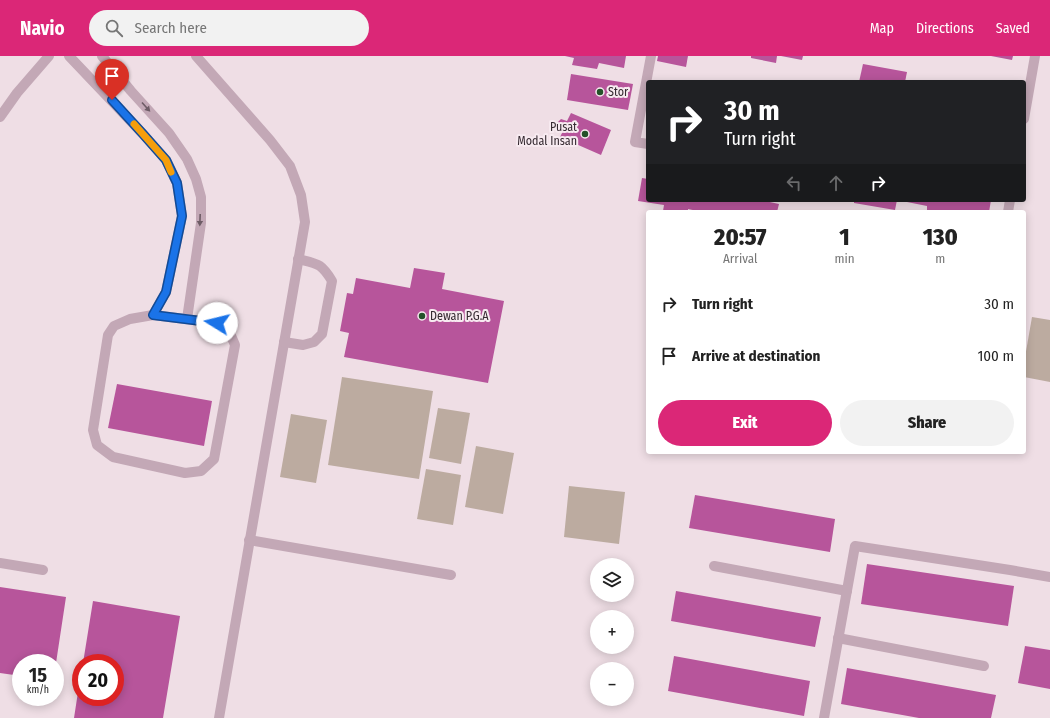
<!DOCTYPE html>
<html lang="en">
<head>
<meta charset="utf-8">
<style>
	:root { --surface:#fff; --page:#f2f2f2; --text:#222; --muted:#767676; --accent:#db2777 }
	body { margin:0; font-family:"Fira Sans Condensed",sans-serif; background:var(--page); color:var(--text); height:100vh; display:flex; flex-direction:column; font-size:15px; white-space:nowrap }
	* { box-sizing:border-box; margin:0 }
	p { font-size:13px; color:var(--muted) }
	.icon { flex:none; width:22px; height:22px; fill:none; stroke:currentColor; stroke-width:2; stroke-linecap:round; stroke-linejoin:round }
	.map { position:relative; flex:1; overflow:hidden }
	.sheet { position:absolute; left:646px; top:154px; width:380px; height:244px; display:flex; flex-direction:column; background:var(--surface); border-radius:4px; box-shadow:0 2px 10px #0003 }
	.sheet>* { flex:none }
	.guide { position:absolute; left:646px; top:24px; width:380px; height:122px; border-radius:4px; box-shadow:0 2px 10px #0003; background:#202124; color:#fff; overflow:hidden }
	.controls { position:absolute; left:590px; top:502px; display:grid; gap:8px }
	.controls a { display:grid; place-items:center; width:44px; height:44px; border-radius:50%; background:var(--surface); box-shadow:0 2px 10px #0003; font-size:20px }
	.speed { position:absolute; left:12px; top:598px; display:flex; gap:8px; font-size:20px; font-weight:700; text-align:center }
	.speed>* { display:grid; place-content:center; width:52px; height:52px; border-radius:50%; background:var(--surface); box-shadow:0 2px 10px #0003; line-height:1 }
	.speed small { font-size:10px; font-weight:400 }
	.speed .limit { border:6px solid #d22; background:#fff; color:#111 }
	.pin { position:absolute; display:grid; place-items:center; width:34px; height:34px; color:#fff; margin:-41px -17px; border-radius:50% 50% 50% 0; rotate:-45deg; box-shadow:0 0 4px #0007 }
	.pin .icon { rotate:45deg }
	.me { position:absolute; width:44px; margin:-22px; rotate:279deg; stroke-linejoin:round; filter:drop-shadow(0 0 3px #0008) }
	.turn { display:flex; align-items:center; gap:14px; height:84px; padding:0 12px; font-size:18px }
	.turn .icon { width:52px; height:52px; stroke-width:2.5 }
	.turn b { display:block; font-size:28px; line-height:34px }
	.lanes { display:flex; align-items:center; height:38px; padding:0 12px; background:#0003; justify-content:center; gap:20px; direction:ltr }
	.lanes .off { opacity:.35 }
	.eta { display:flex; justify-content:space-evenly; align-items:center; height:68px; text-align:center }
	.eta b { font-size:24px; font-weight:800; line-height:28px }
	.action { display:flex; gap:8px; margin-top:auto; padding:8px 12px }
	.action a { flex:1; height:46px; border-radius:24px; background:var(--accent); color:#fff; font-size:16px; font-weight:800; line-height:46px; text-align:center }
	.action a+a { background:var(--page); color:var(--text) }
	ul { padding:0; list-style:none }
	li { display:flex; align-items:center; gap:12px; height:52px; padding:0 12px }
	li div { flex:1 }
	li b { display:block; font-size:15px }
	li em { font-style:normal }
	header { display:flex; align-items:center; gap:24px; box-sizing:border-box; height:56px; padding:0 20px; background:var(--accent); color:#fff }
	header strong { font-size:19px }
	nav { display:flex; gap:22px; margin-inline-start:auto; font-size:14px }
	.search { width:280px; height:36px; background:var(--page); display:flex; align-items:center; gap:10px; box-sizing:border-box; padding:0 14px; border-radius:22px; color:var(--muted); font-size:15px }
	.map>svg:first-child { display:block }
	.green { fill:#bcaba0 }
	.building { fill:#b7559b }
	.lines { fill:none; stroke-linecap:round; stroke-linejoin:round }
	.minor { stroke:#c3a8b6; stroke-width:10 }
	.oneway { fill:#6e5c66 }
	.route-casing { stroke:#114b97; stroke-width:10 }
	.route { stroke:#1a73e8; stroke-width:7 }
	.slow { stroke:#f59e0b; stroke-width:7 }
	.poi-dot { fill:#245129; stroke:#f7eaf0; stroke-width:1.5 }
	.labels { text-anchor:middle; stroke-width:4; stroke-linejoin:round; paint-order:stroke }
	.poi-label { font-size:12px; fill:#352a31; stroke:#f7eaf0; text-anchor:start }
</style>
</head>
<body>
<header>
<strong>Navio</strong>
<div class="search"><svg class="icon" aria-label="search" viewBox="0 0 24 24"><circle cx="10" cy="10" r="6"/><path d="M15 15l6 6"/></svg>Search here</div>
<nav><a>Map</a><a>Directions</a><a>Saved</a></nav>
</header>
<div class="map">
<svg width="1050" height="662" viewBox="0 0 1050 662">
	<rect width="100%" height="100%" fill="#efdee5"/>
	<g class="green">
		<path d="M1032 261 1050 264V326L1024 321V307Z"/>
		<path d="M342 321 433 335 419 423 328 409Z"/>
		<path d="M438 352 470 357 461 408 429 402Z"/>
		<path d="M291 358 327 364 316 427 280 421Z"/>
		<path d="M476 390 514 397 503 458 465 451Z"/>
		<path d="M426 413 461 419 453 469 417 463Z"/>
		<path d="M569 430 625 436 619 488 564 481Z"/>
	</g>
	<g class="building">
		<path d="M565 0H626L624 12 599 7 597 13 572 9 574 2Z"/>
		<path d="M658 0H688L686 11 657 5Z"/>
		<path d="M751 0H777L776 7 751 2Z"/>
		<path d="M781 0H803L802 4Z"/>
		<path d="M991 0H1013L1012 4Z"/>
		<path d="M863 8 907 16 905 26H859Z"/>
		<path d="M571 18 633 28 628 54 567 44Z"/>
		<path d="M571 57 611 74 601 99 560 81 563 75 558 71 557 67 561 63 567 65Z"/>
		<path d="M642 122 648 123V144H765V145L779 148 777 156H702L688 153V156L663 155 664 149 638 145Z"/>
		<path d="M854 144H897L895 154 854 147Z"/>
		<path d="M897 144H991L989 156H927V150Z"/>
		<path d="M414 212 445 217 442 233 504 245 488 327 344 301 349 277 340 275 347 237 353 238 356 222 410 232Z"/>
		<path d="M117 328 212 345 204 390 108 372Z"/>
		<path d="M695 439 835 463 830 496 689 472Z"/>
		<path d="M867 508 1014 530 1008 570 861 548Z"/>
		<path d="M0 531 66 541 56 607H21V620L0 617Z"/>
		<path d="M676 535 821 561 815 591 671 565Z"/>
		<path d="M93 545 180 560 163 662H74L80 623 81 641H115V607H83Z"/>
		<path d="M1025 590 1050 594V633L1018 627Z"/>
		<path d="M674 600 810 625 804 660 668 635Z"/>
		<path d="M847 612 996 639 991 662H919L841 648Z"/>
	</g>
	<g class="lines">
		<g class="minor">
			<path d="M69 0 143 78 166 104 177 127 182 160 166 236 153 259"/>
			<path d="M102 0 131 35 169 77 187 103 196 123 201 141V167L187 263"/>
			<path d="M196 0 270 84 290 110 301 139 305 166 219 662"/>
			<path d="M0 61 17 37 49 0"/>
			<path d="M1024 63 1035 0"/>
			<path d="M648 88 635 86 651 0"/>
			<path d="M1008 156 1010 144"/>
			<path d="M153 259 217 267 229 275 235 289 214 403 201 415 185 417 113 401 97 389 93 374 108 279 114 270 130 263Z"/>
			<path d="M284 286 303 289 314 286 322 278 332 225C321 207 318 208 298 203"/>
			<path d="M249 484 451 519"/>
			<path d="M0 507 43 514"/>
			<path d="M714 510 847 535"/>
			<path d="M838 582 984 610"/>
			<path d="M824 662 855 490 1010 514 1050 521"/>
		</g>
	</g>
	<defs><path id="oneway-solid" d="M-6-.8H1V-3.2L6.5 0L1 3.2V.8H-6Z"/></defs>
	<g class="oneway">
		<use href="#oneway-solid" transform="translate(146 51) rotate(48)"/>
		<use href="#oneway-solid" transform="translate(200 164) rotate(92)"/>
	</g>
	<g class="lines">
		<defs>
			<path id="route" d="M112 44 143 78 166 104 177 127 182 160 166 236 153 259 217 267"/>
		</defs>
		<use href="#route" class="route-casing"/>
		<use href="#route" class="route"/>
		<path class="slow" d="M134 68 166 104 171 116"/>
	</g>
	<g class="poi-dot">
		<circle cx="600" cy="36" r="4"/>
		<circle cx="585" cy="78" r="4"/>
		<circle cx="422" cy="260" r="4"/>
	</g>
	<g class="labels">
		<g class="poi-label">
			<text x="608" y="40">Stor</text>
			<text x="577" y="75" text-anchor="end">Pusat<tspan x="577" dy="14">Modal Insan</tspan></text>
			<text x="430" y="264">Dewan P.G.A</text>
		</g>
	</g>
</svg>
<div class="controls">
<a><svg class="icon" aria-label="layers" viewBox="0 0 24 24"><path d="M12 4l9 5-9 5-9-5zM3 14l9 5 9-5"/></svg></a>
<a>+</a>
<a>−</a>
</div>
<div class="speed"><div>15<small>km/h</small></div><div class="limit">20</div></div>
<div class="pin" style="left:112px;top:44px;background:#d93025"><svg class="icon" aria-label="arrive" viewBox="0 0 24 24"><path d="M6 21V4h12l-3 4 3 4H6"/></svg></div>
<svg class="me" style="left:217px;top:267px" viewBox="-20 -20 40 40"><circle r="19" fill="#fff"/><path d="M0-13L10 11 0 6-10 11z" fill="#1a73e8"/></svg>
<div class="guide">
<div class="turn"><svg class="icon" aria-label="right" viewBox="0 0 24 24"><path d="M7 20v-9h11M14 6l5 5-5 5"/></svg><div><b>30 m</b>Turn right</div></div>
<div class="lanes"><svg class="icon off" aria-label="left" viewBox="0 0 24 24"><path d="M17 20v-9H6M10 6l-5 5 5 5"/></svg><svg class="icon off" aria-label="ahead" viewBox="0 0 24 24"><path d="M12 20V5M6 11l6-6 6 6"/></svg><svg class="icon" aria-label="right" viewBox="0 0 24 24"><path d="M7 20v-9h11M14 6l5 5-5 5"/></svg></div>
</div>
<section class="sheet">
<div class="eta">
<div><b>20:57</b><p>Arrival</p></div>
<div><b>1</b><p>min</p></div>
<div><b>130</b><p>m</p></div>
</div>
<ul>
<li><svg class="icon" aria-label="right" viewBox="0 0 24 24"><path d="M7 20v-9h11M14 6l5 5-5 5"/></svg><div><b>Turn right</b></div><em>30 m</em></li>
<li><svg class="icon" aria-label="arrive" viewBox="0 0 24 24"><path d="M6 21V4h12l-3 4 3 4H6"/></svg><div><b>Arrive at destination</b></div><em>100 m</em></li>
</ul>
<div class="action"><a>Exit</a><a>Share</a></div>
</section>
</div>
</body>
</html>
